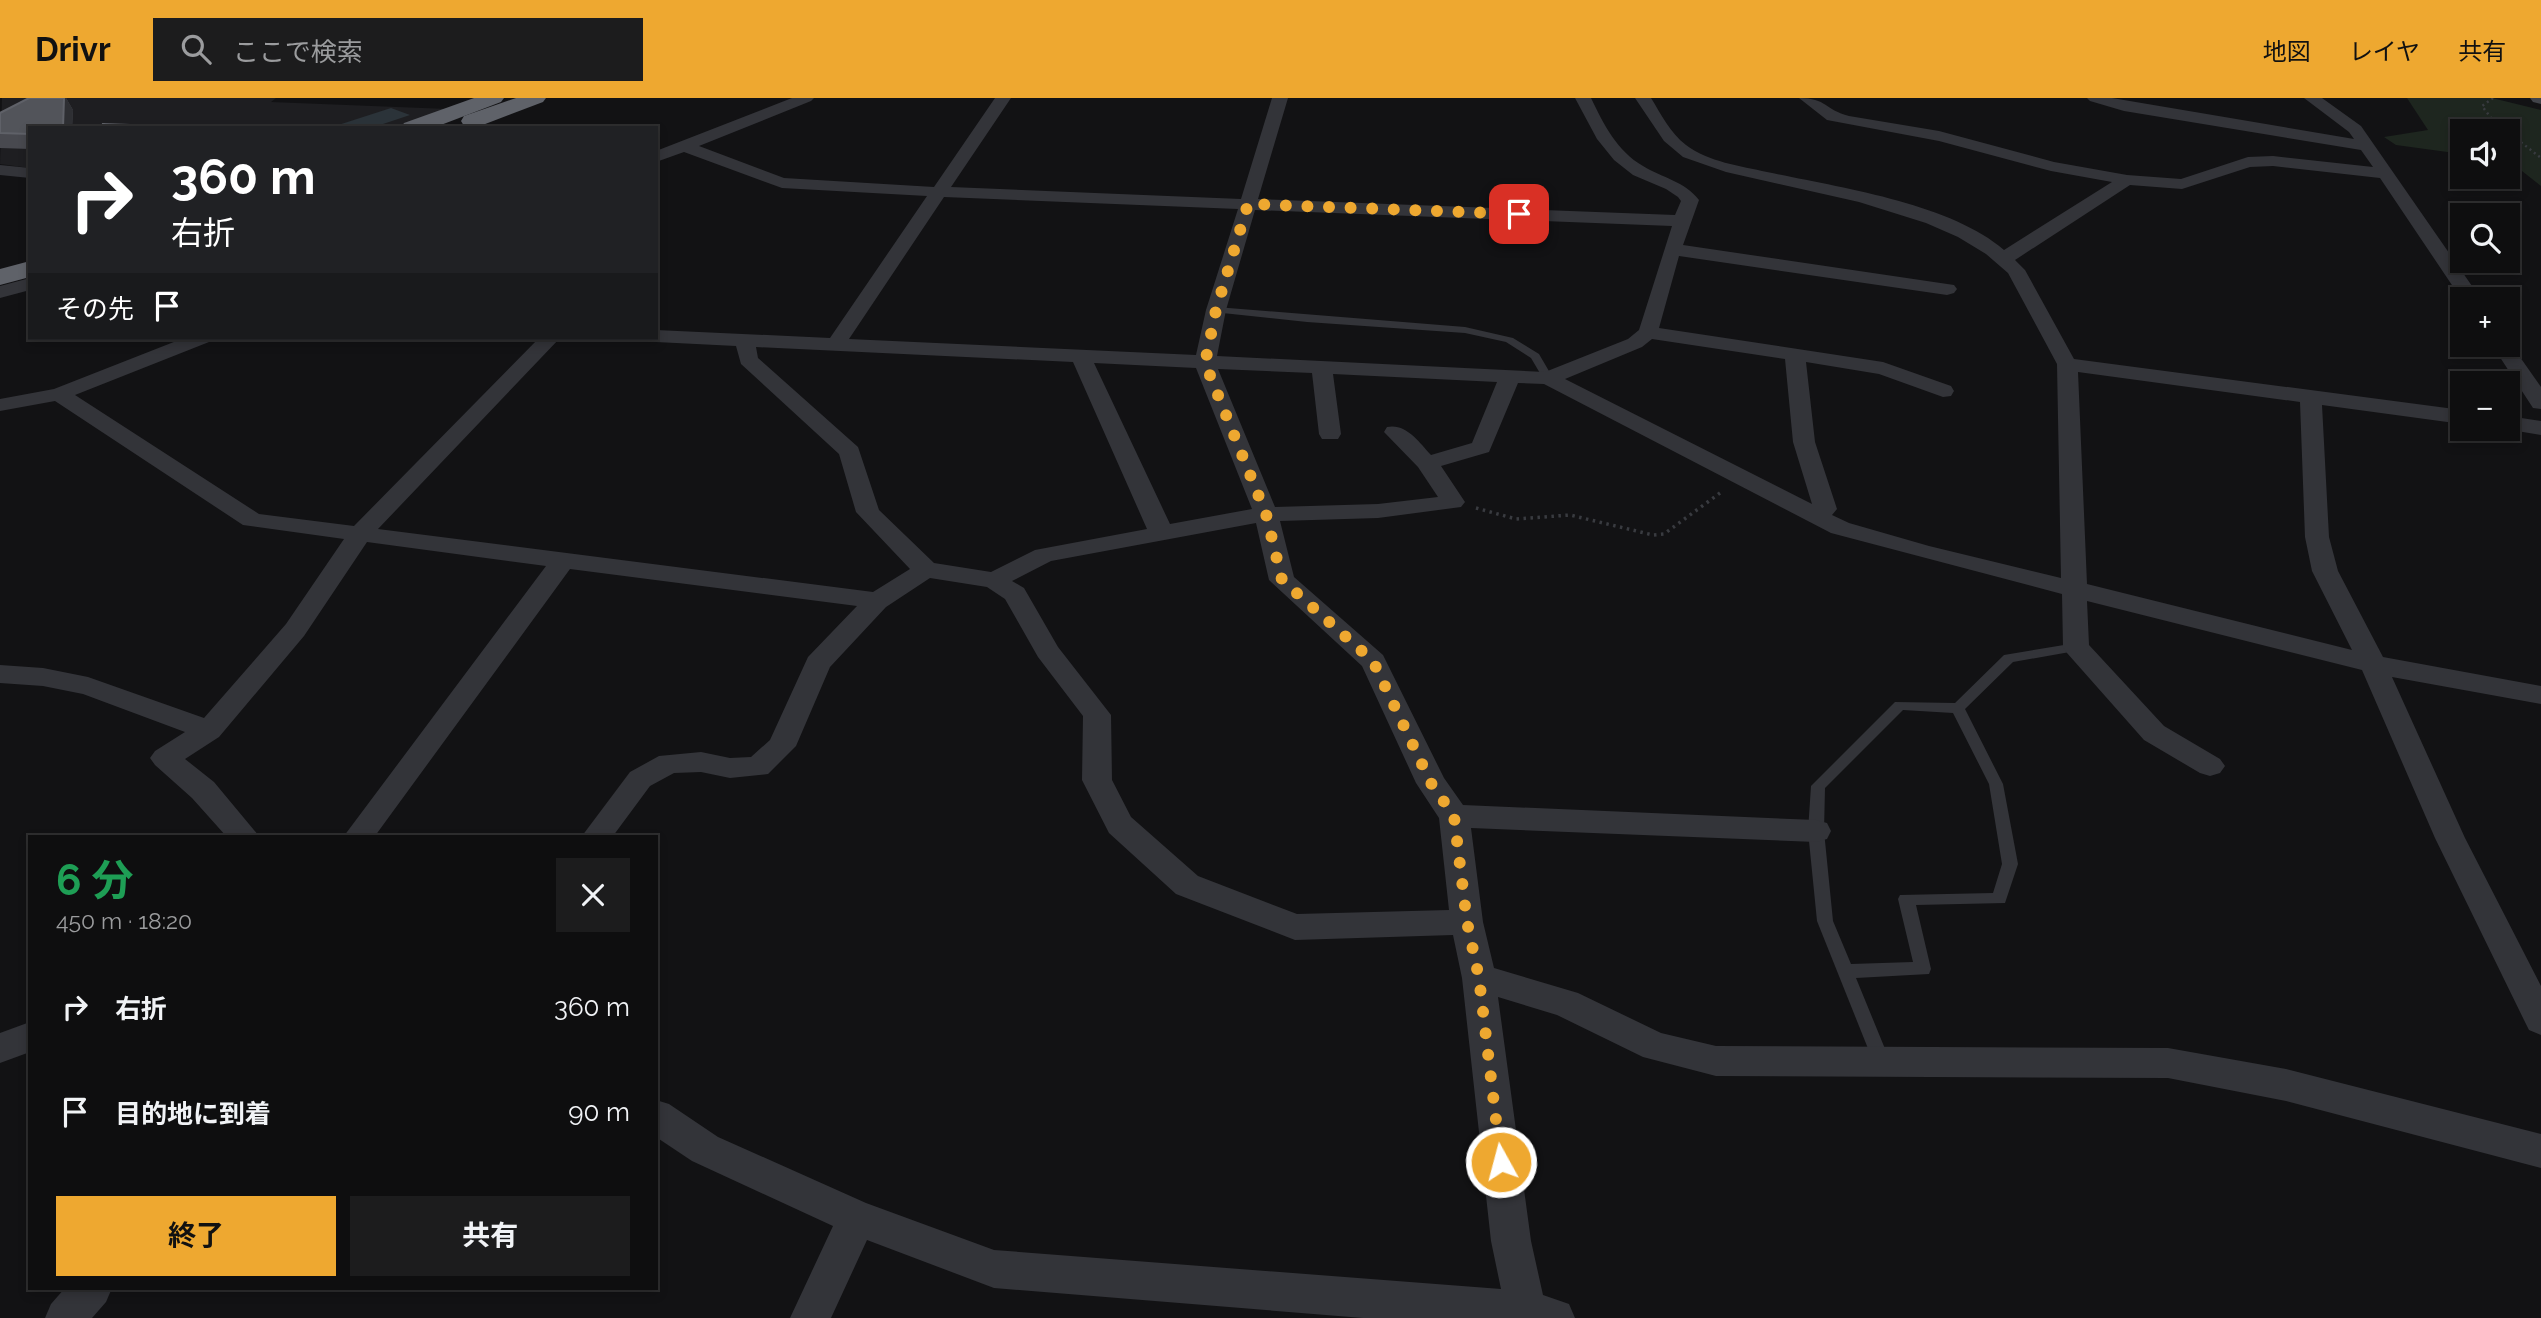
<!DOCTYPE html>
<html lang="ja">
<head>
<meta charset="utf-8">
<style>
	:root { --surface:#0e0e0f; --page:#1c1c1d; --text:#f1f3f6; --muted:#9b9c9e; --line:#2e2e2f; --accent:#eea830 }
	body { margin:0; font-family:Raleway,"Noto Sans JP",sans-serif; background:var(--page); color:var(--text); height:100vh; display:flex; flex-direction:column; font-size:26px; white-space:nowrap }
	* { box-sizing:border-box; margin:0 }
	p { font-size:23px; color:var(--muted) }
	.icon { flex:none; width:38px; height:38px; fill:none; stroke:currentColor; stroke-width:2; stroke-linecap:round; stroke-linejoin:round }
	.map { position:relative; flex:1; overflow:hidden }
	.sheet { position:absolute; left:28px; top:737px; width:630px; height:455px; display:flex; flex-direction:column; background:var(--surface); border-radius:0px; box-shadow:0 4px 10px #0003,0 0 0 2px var(--line) }
	.sheet>* { flex:none }
	.hud { position:absolute; left:28px; top:28px; width:630px; height:214px; border-radius:0px; box-shadow:0 4px 10px #0003,0 0 0 2px var(--line); background:#202124; color:#fff; overflow:hidden }
	.controls { position:absolute; left:2450px; top:21px; display:grid; gap:14px }
	.controls a { display:grid; place-items:center; width:70px; height:70px; border-radius:0px; background:var(--surface); box-shadow:0 4px 10px #0003,0 0 0 2px var(--line); font-size:35px }
	.pin { position:absolute; display:grid; place-items:center; width:60px; height:60px; color:#fff; margin:-30px; border-radius:14px; box-shadow:0 4px 10px #0006 }
	.me { position:absolute; width:77px; margin:-38px; rotate:353deg; stroke-linejoin:round; filter:drop-shadow(0 0 5px #0008) }
	.turn { display:flex; align-items:center; gap:24px; height:147px; padding:0 28px; font-size:32px }
	.turn .icon { width:91px; height:91px; stroke-width:2.5 }
	.turn b { display:block; font-size:49px; line-height:60px }
	.then { display:flex; align-items:center; height:66px; padding:0 28px; background:#0003; gap:14px; font-size:26px }
	.round { display:grid; place-items:center; flex:none; width:74px; height:74px; border-radius:0px; background:var(--page) }
	.headline { display:flex; align-items:center; justify-content:space-between; height:119px; padding:0 28px }
	h1 { font-size:42px; font-weight:700; line-height:52px; color:#1e9e55 }
	.action { display:flex; gap:14px; margin-top:auto; padding:14px 28px }
	.action a { flex:1; height:80px; border-radius:0px; background:var(--accent); color:#111; font-size:28px; font-weight:700; line-height:80px; text-align:center }
	.action a+a { background:var(--page); color:var(--text) }
	ul { padding:0; list-style:none }
	li { display:flex; align-items:center; gap:21px; height:105px; padding:0 28px }
	li div { flex:1 }
	li b { display:block; font-size:26px }
	li em { font-style:normal }
	header { display:flex; align-items:center; gap:42px; box-sizing:border-box; height:98px; padding:0 35px; background:var(--accent); color:#111 }
	header strong { font-size:33px }
	nav { display:flex; gap:38px; margin-inline-start:auto; font-size:24px }
	.search { width:490px; height:63px; background:var(--page); display:flex; align-items:center; gap:18px; box-sizing:border-box; padding:0 24px; border-radius:0px; color:var(--muted); font-size:26px }
	.map>svg:first-child { display:block }
	.built { fill:#1e1e21 }
	.green { fill:#1e261f }
	.water { fill:#2b3339 }
	.lines { fill:none; stroke-linecap:round; stroke-linejoin:round }
	.path-far1 { stroke:#393b40; stroke-width:2.5; stroke-dasharray:2 3.5; stroke-linecap:butt }
	.path { stroke:#393b40; stroke-width:3.5; stroke-dasharray:2.5 4.5; stroke-linecap:butt }
	.lane { fill:#333439; fill-rule:evenodd }
	.street { fill:#333439; fill-rule:evenodd }
	.secondary { fill:#414349; fill-rule:evenodd }
	.highway { fill:#5f6269; fill-rule:evenodd }
	.wall { fill:#48494f }
	.shaded-wall { fill:#2e2f33 }
	.building { fill:#52545a; stroke:#5f6168; stroke-width:2 }
	.route { stroke:#eea830; stroke-width:12; stroke-dasharray:0 21.6 }
</style>
</head>
<body>
<header>
<strong>Drivr</strong>
<div class="search"><svg class="icon" aria-label="search" viewBox="0 0 24 24"><circle cx="10" cy="10" r="6"/><path d="M15 15l6 6"/></svg>ここで検索</div>
<nav><a>地図</a><a>レイヤ</a><a>共有</a></nav>
</header>
<div class="map">
<svg width="2541" height="1220" viewBox="0 0 2541 1220">
	<rect width="100%" height="100%" fill="#121214"/>
	<path class="built" d="M2 0H276L271 4 448 11 395 30H30V70L0 66Z"/>
	<path class="green" d="M2407 0H2492L2541 12V88L2508 62V33H2462V56L2396 47 2384 39 2428 32Z"/>
	<path class="water" d="M391 10 410 17 371 30H329Z"/>
	<g class="lines">
		<g class="path-far1">
			<path d="M2493 0 2482 8 2491 20 2507 33"/>
			<path d="M2508 34 2541 60"/>
		</g>
		<path class="path" d="M1476 410 1516 421 1570 417 1653 437 1664 436 1720 395"/>
		<g class="lane">
			<path d="M1216 209 1465 229 1513 240 1539 256 1553 280 1552 282H1544L1531 260 1506 244 1465 235 1307 224 1213 214 1211 212Z"/>
			<path d="M2076 545 2083 549 2081 552 2013 564 1965 611 2003 686 2018 766 2005 805 1916 807 1931 871 1929 876 1856 880 1890 963 1887 968 1881 971 1875 968 1817 823 1808 733 1811 688 1895 604 1955 605 2004 557ZM1903 612 1953 615 1989 686 2002 766 1993 795 1900 797 1898 801 1913 864 1851 866 1833 823 1824 733 1825 690Z"/>
		</g>
		<g class="street">
			<path d="M792 0H814L811 3 699 48 784 80 934 89 995 0H1011L951 89 1241 101 1272 0H1288L1258 101 1675 117 1681 103 1678 99 1666 91 1633 77 1614 62 1597 41 1575 0H1591C1604 27 1617 53 1643 68 1663 80 1684 83 1699 102L1683 147 1954 187 1957 191 1954 195 1947 197 1679 158 1659 230 1883 264 1951 288 1954 293 1951 298 1943 299 1879 276 1806 264 1815 344 1837 411 1832 417 1849 425 1929 448 2061 480 2057 266 2008 175 1986 156 1958 139 1926 125 1859 104 1726 74 1683 59 1664 43 1635 0H1651C1661 16 1670 35 1686 47 1708 64 1741 68 1767 74 1837 89 1950 105 2004 152L2112 84 2051 73 1939 43 1827 22 1799 0C1827 0 1825 12 1849 18L1939 33 2054 64 2127 77 2181 81 2248 59 2273 58 2373 69 2361 52 2124 13 2090 3 2087 0H2112L2354 41 2349 34 2304 0H2322L2361 28 2481 201 2462 202 2380 80 2273 68 2250 69 2182 91 2130 87 2015 162 2025 172 2074 261 2462 312V326L2322 307 2329 439 2338 473 2383 559 2541 588V606L2392 579 2465 740 2541 888V937L2529 932 2524 922 2435 740 2362 572 2087 503 2089 547 2164 628 2220 661 2225 668 2220 675 2210 678 2200 675 2144 642 2067 555 2063 549 2062 496 1831 435 1544 286 1518 285 1489 354 1441 368 1465 404 1461 409 1378 420 1280 423 1294 479 1383 557 1444 680 1463 707 1816 722 1827 725 1831 733 1827 741 1816 744 1471 730 1483 824 1494 870 1578 895 1661 935 1716 948 2168 950 2286 971 2541 1036V1070L2286 1003 2168 980 1716 978 1643 959 1557 917 1498 899 1531 1143 1543 1197 1569 1206 1575 1220H1363L994 1190 867 1142 831 1220H790L833 1128 692 1063 656 1039V1002L669 1006 718 1039 866 1105 994 1152 1501 1191 1491 1143 1462 880 1453 837 1295 842 1176 796 1109 735 1082 682 1083 618 1038 559 1005 501 987 489 930 480 886 509 830 569 796 648 768 676 730 680 701 674 674 675 650 688 613 738H582L630 674 659 658 701 654 730 660 751 659 770 642 808 559 857 508 570 471 375 738H344L546 468 367 444 304 538 219 639 185 661 214 684 259 738H226L192 700 155 667 150 660 155 653 185 634 83 596 43 588 0 585V567L43 570 88 579 204 620 286 526 344 441 243 427 55 303 0 313V301L54 291 184 240H212L209 244 75 297 259 416 354 428 539 240H560L378 431 873 494 910 471 856 414 839 356 741 266 736 248 656 244 647 240H656V232L830 240 927 98 782 90 684 54 656 64V53ZM944 99 1238 111 1206 212 1196 257 849 241ZM1255 112 1672 128 1639 232 1628 241 1545 274 1217 258 1226 212ZM1652 241 1785 261 1793 344 1812 406 1565 281 1642 249ZM756 249 1073 264 1147 431 1035 452 991 474 934 465 879 412 858 349 758 260ZM1094 265 1196 270 1252 411 1170 426ZM1218 271 1312 275 1319 336 1322 341H1338L1341 336 1333 276 1497 284 1472 345 1431 357C1419 344 1406 325 1387 329L1384 334 1418 369 1438 399 1378 406 1275 409ZM2078 274 2300 304 2305 439 2312 473 2352 552 2087 486ZM1256 425 1269 482 1362 568 1416 685 1439 720 1449 812 1297 816 1198 778 1131 719 1112 682 1111 617 1058 549 1024 490 1012 483 1051 463Z"/>
			<path d="M0 67 30 70V80L0 77Z"/>
			<path d="M30 180V192L0 200V188Z"/>
			<path d="M2508 242 2541 289V311L2533 310 2492 247H2508Z"/>
			<path d="M2508 318 2541 323V337L2505 331H2508Z"/>
			<path d="M30 924V954L0 965V935Z"/>
			<path d="M65 1190H112L106 1204 92 1220H45L51 1206Z"/>
		</g>
		<path class="secondary" d="M2530 0H2541V6L2533 4Z"/>
		<g class="highway">
			<path d="M474 0H504L501 4 433 30H401L404 25Z"/>
			<path d="M516 0H546L543 4 480 28H464L461 23 464 18Z"/>
			<path d="M30 163V179L0 187V171Z"/>
		</g>
	</g>
	<path class="wall" d="M29 0H66L73 12 72 30H30V51L0 50V15Z"/>
	<path class="shaded-wall" d="M64 0H66L73 12 72 30H63Z"/>
	<g class="building">
		<path d="M29 0H64L63 30H30V36L0 35V15Z"/>
		<path d="M102 26 216 30H110Z"/>
	</g>
	<g class="lines">
		<path class="route" d="M1501 1064 1479 880 1467 824 1454 718 1431 685 1373 563 1282 482 1266 416 1205 265 1216 212 1248 106 1519 116"/>
	</g>
</svg>
<div class="controls">
<a><svg class="icon" aria-label="sound" viewBox="0 0 24 24"><path d="M4 9h4l5-4v14l-5-4H4zM17 9q2 3 0 6"/></svg></a>
<a><svg class="icon" aria-label="search" viewBox="0 0 24 24"><circle cx="10" cy="10" r="6"/><path d="M15 15l6 6"/></svg></a>
<a>+</a>
<a>−</a>
</div>
<div class="pin" style="left:1519px;top:116px;background:#d93025"><svg class="icon" aria-label="arrive" viewBox="0 0 24 24"><path d="M6 21V4h12l-3 4 3 4H6"/></svg></div>
<svg class="me" style="left:1501px;top:1064px" viewBox="-20 -20 40 40"><circle r="17" fill="#eea830" stroke="#fff" stroke-width="3"/><path d="M0-11L8 9 0 5-8 9z" fill="#fff"/></svg>
<div class="hud">
<div class="turn"><svg class="icon" aria-label="right" viewBox="0 0 24 24"><path d="M7 20v-9h11M14 6l5 5-5 5"/></svg><div><b>360 m</b>右折</div></div>
<div class="then">その先<svg class="icon" aria-label="arrive" viewBox="0 0 24 24"><path d="M6 21V4h12l-3 4 3 4H6"/></svg></div>
</div>
<section class="sheet">
<div class="headline"><div><h1>6 分</h1><p>450 m · 18:20</p></div><a class="round"><svg class="icon" aria-label="close" viewBox="0 0 24 24"><path d="M6 6l12 12M18 6L6 18"/></svg></a></div>
<ul>
<li><svg class="icon" aria-label="right" viewBox="0 0 24 24"><path d="M7 20v-9h11M14 6l5 5-5 5"/></svg><div><b>右折</b></div><em>360 m</em></li>
<li><svg class="icon" aria-label="arrive" viewBox="0 0 24 24"><path d="M6 21V4h12l-3 4 3 4H6"/></svg><div><b>目的地に到着</b></div><em>90 m</em></li>
</ul>
<div class="action"><a>終了</a><a>共有</a></div>
</section>
</div>
</body>
</html>
